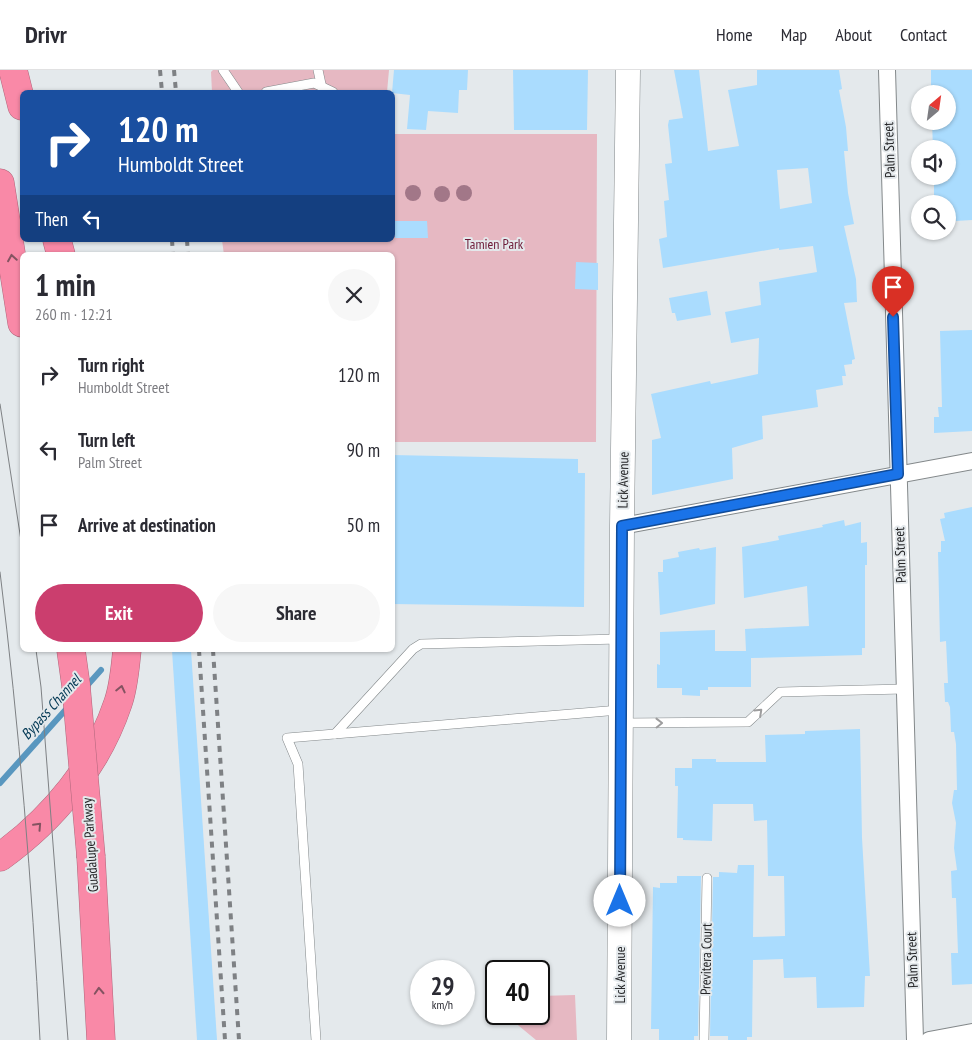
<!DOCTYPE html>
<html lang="en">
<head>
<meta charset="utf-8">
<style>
	:root { --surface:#fff; --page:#f7f7f7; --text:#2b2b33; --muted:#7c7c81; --line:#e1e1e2; --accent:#cb3e6e }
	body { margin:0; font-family:"PT Sans Narrow",sans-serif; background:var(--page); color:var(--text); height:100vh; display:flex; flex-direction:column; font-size:19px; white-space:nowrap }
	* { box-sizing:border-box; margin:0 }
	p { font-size:16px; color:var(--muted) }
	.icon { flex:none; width:28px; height:28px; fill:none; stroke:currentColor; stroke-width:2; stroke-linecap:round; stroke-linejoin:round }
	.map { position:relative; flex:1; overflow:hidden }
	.side { position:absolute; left:20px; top:182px; width:375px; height:400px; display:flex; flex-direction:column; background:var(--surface); border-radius:8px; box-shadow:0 1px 4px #0004 }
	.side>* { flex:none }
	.banner { position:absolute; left:20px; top:20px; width:375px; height:152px; border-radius:8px; box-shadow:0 1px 4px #0004; background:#1a4fa0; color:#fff; overflow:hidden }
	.needle { width:32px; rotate:29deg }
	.fabs { position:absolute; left:911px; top:15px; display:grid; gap:10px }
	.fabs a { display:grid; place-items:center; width:45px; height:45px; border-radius:50%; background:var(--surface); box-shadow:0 1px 4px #0004; font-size:25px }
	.speed { position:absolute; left:410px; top:890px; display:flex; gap:10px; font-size:25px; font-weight:700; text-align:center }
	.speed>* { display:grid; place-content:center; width:65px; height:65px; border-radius:50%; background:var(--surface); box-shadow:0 1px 4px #0004; line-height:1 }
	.speed small { font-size:12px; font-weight:400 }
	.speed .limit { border:2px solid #111; border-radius:8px; background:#fff; color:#111 }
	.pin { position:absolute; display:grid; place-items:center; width:42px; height:42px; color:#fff; margin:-51px -21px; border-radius:50% 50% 50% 0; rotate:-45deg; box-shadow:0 0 5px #0007 }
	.pin .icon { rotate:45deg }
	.me { position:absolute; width:55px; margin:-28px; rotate:0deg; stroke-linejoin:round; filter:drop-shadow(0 0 4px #0008) }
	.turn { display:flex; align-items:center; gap:18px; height:105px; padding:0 15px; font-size:22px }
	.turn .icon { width:65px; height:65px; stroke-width:2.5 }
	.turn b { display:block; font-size:35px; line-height:42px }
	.then { display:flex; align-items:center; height:48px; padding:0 15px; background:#0003; gap:10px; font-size:19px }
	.round { display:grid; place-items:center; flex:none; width:52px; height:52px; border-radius:26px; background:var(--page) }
	.overview { display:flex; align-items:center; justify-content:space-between; height:85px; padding:0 15px }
	h1 { font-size:30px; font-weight:600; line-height:38px }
	.cta { display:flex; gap:10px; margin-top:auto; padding:10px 15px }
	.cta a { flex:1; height:58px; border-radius:30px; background:var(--accent); color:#fff; font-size:20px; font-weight:600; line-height:58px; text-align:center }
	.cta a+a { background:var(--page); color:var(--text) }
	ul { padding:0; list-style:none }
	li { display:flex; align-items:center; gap:15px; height:75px; padding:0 15px }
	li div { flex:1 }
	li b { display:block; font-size:19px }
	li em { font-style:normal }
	header { display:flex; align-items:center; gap:30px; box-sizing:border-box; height:70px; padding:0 25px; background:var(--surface); border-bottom:1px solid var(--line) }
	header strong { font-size:24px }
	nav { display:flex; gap:28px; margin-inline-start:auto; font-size:18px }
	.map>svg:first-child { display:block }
	.green { fill:#e6b8c2 }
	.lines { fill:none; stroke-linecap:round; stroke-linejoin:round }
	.stream { stroke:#5997bf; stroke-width:6 }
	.building { fill:#aadcfe; fill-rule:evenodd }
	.lane-casing { stroke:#83888a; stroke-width:10 }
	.street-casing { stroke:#83888a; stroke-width:18 }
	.secondary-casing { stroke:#83888a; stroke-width:25 }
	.highway-casing { stroke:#af667b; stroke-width:29 }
	.lane { stroke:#fff; stroke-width:9 }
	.street { stroke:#fff; stroke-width:16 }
	.secondary { stroke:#fff; stroke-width:24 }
	.highway { stroke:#f989a7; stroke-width:28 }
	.tram { stroke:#7e8184; stroke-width:1 }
	.rail { stroke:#7e8184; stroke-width:4; stroke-dasharray:6 6; stroke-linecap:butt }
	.highway-bridge-casing { stroke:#af667b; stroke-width:29; stroke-linecap:butt }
	.highway-bridge { stroke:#f989a7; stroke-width:28 }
	.tree { fill:#a27788 }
	.oneway { stroke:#845361 }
	.oneway2 { stroke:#9d9d9e }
	.route-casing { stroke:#114b97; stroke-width:12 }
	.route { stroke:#1a73e8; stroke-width:9 }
	.labels { text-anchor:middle; stroke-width:4; stroke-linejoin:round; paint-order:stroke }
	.street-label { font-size:14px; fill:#252628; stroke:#e4e9ec }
	.park-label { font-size:14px; fill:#6c1936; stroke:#e4e9ec }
	.water-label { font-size:15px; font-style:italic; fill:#013753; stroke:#e4e9ec }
</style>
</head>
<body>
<header>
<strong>Drivr</strong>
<nav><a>Home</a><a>Map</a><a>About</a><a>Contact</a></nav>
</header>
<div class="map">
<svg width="972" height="970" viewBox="0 0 972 970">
	<rect width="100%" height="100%" fill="#e4e9ec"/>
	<g class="green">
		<path d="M213 0H389L387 22H212L211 2Z"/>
		<path d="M393 64H597L596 372H393L392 185H224L222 170H392Z"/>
		<path d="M575 925 577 970H536L513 951V944H539V926Z"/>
	</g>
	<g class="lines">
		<g class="stream">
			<path d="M84 619 101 600"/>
			<path d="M0 713 69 636"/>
		</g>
	</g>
	<g class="building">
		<path d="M394 0H468L467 20H459L458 43 428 41 426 60 407 59 410 25 392 23Z"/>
		<path d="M513 0H588L587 60H514Z"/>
		<path d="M674 0H699L708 81 739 76 728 20 757 15V0H839L842 19 839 20 846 57 848 81H844L848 123 854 154 844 156 856 209 857 232 844 233 855 289 852 290V294L844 295 846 306H842L843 315 816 320 818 337 762 346 763 369 732 378 733 409 652 425V370L661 368 651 324 710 311 711 314 758 304 759 268 731 273 725 242 761 235 759 212 817 202 813 176 779 180V178L663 198 659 169 667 167 664 131 669 130 665 94 672 93 668 55 669 50 683 48ZM808 98 812 133 780 139 777 100Z"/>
		<path d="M931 0H972V150L956 151V147H948V134H934V112L948 111V79H933L932 51H948V24H935L934 16H931Z"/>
		<path d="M395 151H427L428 168H395Z"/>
		<path d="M576 192 598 193V220L575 219Z"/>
		<path d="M707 221 711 245 677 251 675 243H672L669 228Z"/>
		<path d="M972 260V361L934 363V347H939L938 337H942L940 261Z"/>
		<path d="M392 385 578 389V403H585L584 537 392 534Z"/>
		<path d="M972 437V914L952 915 951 883H958L956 828H952L951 801 957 800 954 778 956 753 952 733 954 720H957L956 674 954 662H951L950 637 948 632H945L944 613H948L946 571 940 572 938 482H941V471H945L940 449 945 448 944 443Z"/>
		<path d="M844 450 845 456 861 452V473L867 472V495H865V578H862V585L751 588V617H708V620H700V626L682 625V618H657V594L660 595V562L715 560V581H746L745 559 809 556 807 516 744 528 742 477 779 470 778 466 823 457 822 455Z"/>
		<path d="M716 477 715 534 660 545 658 502H663V490L679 487 678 482 699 478 700 480Z"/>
		<path d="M172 580H191L217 970H197Z"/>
		<path d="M860 659 862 768 870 906H865L864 937 817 938 816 907 784 908 783 889 753 890 752 967H747V970H728V966H710L713 807H719V802L737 803 738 795H754L753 867 785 866 784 806H768L767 750 754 751 753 734H713L712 771 683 770V768H677L678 716H675V698H692V689H716V692H766L765 665 805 664V661Z"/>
		<path d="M677 806H701L698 966H694V970H659V959H651L653 817 660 818V813H677Z"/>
	</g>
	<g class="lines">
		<defs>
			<g id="lane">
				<path d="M223 0 238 22"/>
				<path d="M318 0 321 14"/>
				<path d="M266 22 314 13 333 22"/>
				<path d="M622 653 748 652 780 622 904 619"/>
				<path d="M335 664 413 579 421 574 620 569"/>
				<path d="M316 970 298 694 287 668 619 640"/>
				<path d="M704 970 707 808"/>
			</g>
			<g id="street">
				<path d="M887 0 915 970"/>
				<path d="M622 456 972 391"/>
				<path d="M929 970 972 962"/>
			</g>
			<path id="secondary" d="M619 970 622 456 628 0"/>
			<g id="highway">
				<path d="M13 0 22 36"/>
				<path d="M0 113 22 253"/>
				<path d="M57 170 61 185"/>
				<path d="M71 580 76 616"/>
				<path d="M0 787C53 749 97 696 118 633 124 616 125 598 127 580"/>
				<path d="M91 787 101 970"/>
			</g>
		</defs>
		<use href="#lane" class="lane-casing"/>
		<use href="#street" class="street-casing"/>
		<use href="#secondary" class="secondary-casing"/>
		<use href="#highway" class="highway-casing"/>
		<use href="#lane" class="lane"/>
		<use href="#street" class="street"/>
		<use href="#secondary" class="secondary"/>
		<use href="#highway" class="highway"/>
		<g class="tram">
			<path d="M0 334 22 477"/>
			<path d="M0 502C19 657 32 813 40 970"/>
			<path d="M36 580 41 617 68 970"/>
		</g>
		<g class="rail">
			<path d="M160 0 162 22"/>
			<path d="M174 0 176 22"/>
			<path d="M172 170 173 185"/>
			<path d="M187 170 188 185"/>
			<path d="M199 580 225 970"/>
			<path d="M213 580 239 970"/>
		</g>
		<defs>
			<path id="highway-bridge" d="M76 616 91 787"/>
		</defs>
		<use href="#highway-bridge" class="highway-bridge-casing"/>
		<use href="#highway-bridge" class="highway-bridge"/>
	</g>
	<g class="tree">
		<circle cx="413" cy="123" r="8"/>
		<circle cx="464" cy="123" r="8"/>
		<circle cx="442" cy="124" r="8"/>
	</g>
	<defs><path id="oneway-chevron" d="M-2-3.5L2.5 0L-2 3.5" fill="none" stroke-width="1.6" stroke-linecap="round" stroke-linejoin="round" transform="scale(1.25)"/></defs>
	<g class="oneway">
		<use href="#oneway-chevron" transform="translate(12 188) rotate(-99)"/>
		<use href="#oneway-chevron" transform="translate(121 619) rotate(-77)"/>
		<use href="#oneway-chevron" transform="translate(38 756) rotate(-47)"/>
		<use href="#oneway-chevron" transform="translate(99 921) rotate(-93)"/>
	</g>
	<g class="oneway2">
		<use href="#oneway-chevron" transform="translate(759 642) rotate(-43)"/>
		<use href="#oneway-chevron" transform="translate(659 653) rotate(-1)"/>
	</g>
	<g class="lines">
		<defs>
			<path id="route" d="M620 831 622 456 898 404 893 247"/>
		</defs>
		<use href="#route" class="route-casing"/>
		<use href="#route" class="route"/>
	</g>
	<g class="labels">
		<g class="street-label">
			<text transform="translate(889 80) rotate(-92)" y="5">Palm Street</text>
			<text transform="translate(623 410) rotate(-89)" y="5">Lick Avenue</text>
			<text transform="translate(900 485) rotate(-92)" y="5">Palm Street</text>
			<text transform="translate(90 775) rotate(-94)" y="5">Guadalupe Parkway</text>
			<text transform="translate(706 889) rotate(-89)" y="5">Previtera Court</text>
			<text transform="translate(912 890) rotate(-92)" y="5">Palm Street</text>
			<text transform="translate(620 905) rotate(-90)" y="5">Lick Avenue</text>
		</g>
		<g class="park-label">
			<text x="494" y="179">Tamien Park</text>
		</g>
		<g class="water-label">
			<text transform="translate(51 637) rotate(-48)" y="5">Bypass Channel</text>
		</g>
	</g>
</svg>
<div class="fabs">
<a><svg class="needle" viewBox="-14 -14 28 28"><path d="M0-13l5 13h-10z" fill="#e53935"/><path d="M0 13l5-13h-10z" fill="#7c7c81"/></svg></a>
<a><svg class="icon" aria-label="sound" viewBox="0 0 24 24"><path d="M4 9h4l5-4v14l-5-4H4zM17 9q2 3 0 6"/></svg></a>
<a><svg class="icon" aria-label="search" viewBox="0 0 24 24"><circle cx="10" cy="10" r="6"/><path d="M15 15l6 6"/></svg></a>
</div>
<div class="speed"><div>29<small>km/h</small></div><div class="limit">40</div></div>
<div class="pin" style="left:893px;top:247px;background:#d93025"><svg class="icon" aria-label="arrive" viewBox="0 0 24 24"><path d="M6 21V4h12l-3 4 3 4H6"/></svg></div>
<svg class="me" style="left:620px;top:831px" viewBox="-20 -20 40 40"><circle r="19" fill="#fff"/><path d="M0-13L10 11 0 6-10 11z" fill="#1a73e8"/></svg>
<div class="banner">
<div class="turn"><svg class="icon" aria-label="right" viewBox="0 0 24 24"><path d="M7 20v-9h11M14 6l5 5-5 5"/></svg><div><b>120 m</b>Humboldt Street</div></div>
<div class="then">Then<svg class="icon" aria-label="left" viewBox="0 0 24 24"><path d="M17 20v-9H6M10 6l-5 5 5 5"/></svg></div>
</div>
<section class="side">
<div class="overview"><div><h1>1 min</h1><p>260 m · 12:21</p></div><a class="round"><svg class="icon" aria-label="close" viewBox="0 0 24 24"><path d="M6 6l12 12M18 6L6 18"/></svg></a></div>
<ul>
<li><svg class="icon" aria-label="right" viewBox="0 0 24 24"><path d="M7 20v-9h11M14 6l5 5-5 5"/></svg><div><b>Turn right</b><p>Humboldt Street</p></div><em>120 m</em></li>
<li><svg class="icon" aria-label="left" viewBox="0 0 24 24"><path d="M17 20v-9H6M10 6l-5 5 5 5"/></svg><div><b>Turn left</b><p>Palm Street</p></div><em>90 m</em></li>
<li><svg class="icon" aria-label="arrive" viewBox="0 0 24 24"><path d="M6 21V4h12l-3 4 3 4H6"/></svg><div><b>Arrive at destination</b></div><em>50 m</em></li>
</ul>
<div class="cta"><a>Exit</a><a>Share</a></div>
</section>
</div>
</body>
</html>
